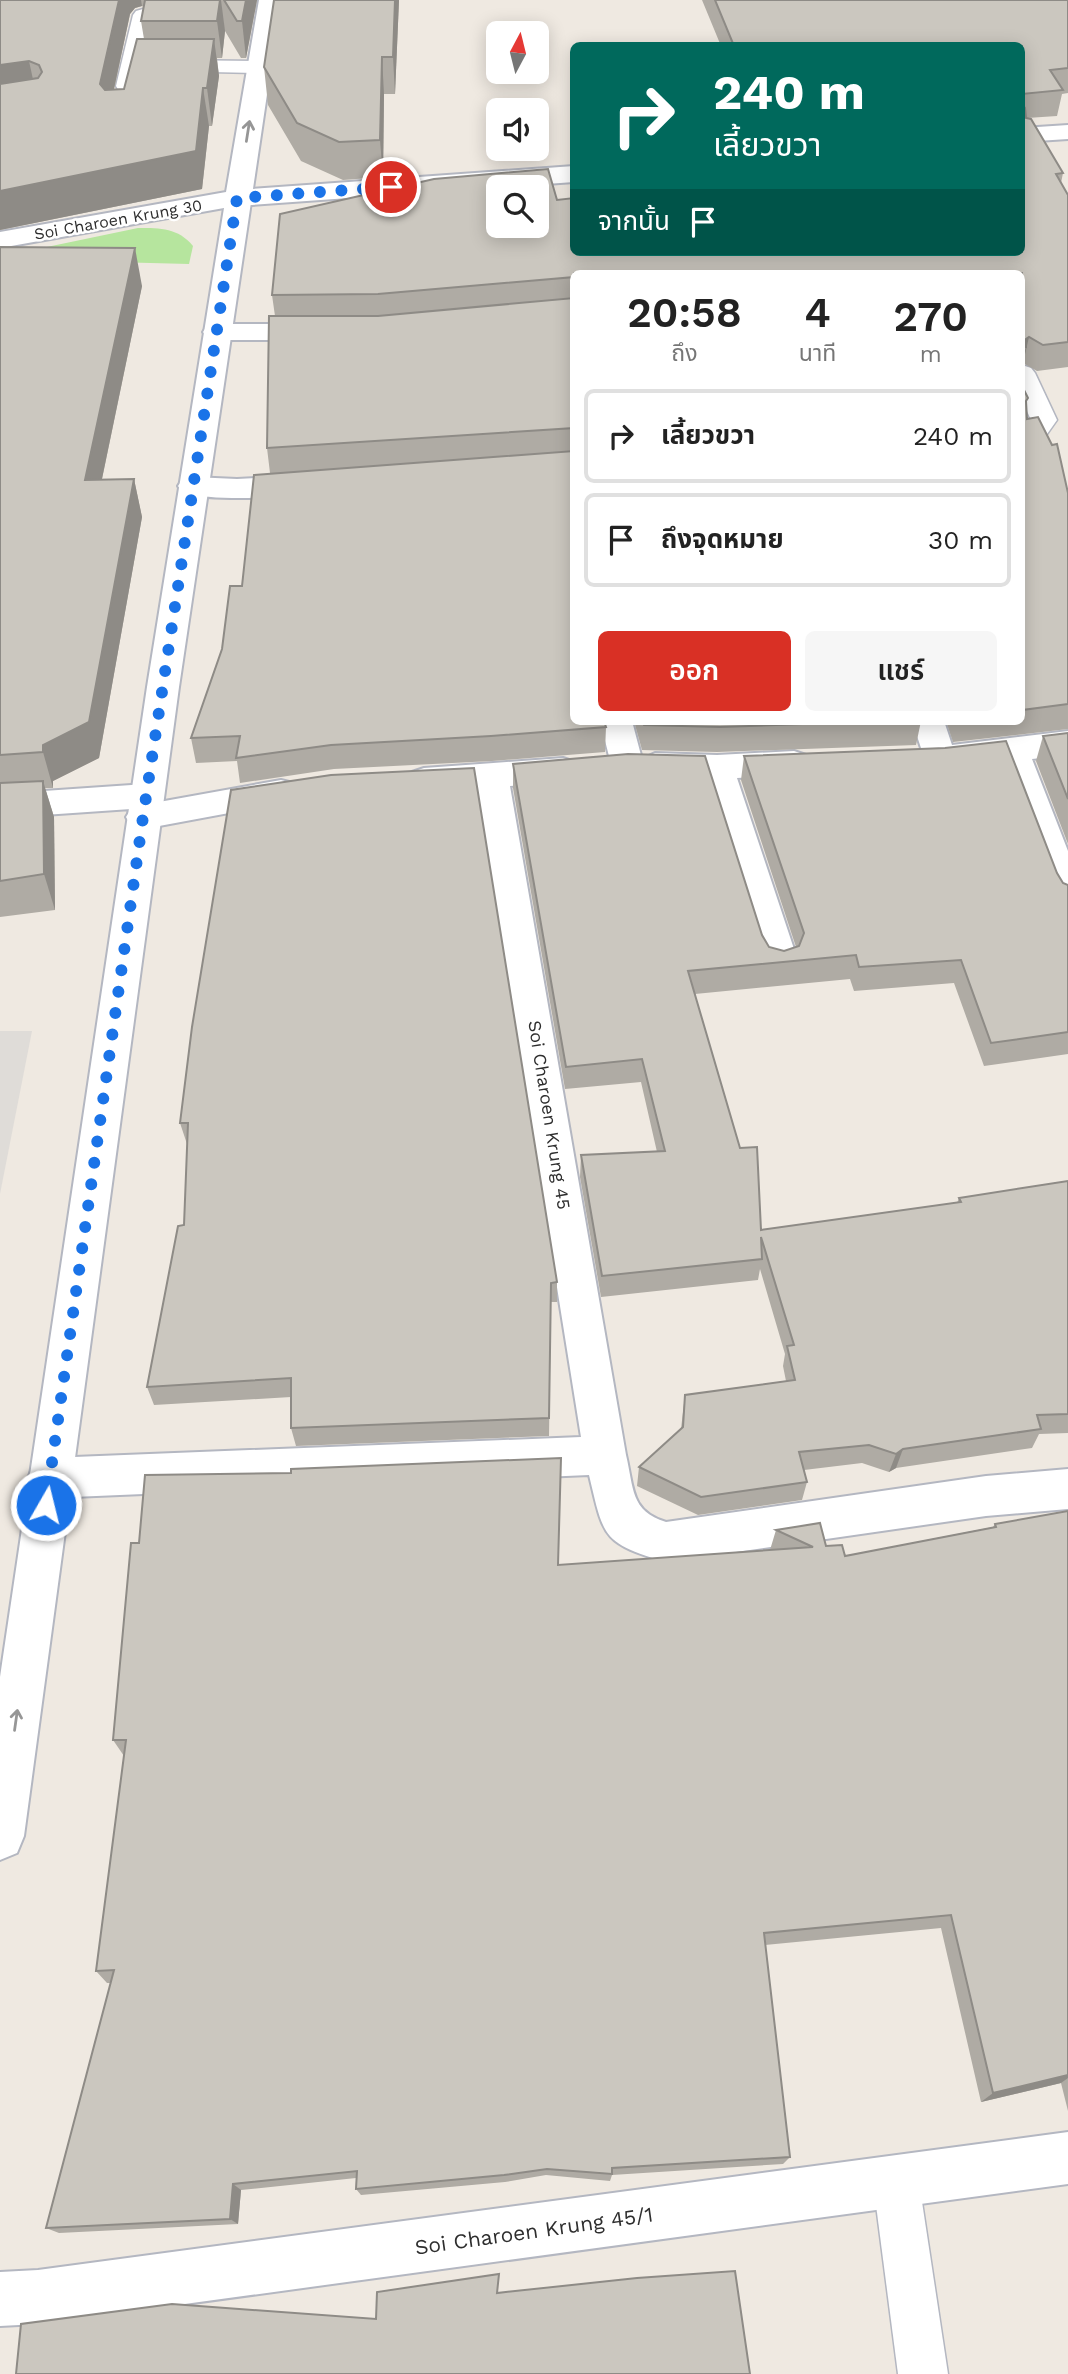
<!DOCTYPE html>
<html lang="th">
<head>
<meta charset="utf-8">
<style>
	:root { --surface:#fff; --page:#f6f6f6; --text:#222; --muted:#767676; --line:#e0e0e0; --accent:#d93025 }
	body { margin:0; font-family:"Work Sans","Noto Sans Thai",sans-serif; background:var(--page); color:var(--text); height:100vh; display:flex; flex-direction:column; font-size:26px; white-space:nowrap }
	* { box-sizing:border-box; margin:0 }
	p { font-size:23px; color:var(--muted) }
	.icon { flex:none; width:38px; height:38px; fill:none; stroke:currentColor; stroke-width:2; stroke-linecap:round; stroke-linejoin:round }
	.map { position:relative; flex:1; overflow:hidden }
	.drawer { position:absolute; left:570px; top:270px; width:455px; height:455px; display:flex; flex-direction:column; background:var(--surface); border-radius:10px; box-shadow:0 4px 18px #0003 }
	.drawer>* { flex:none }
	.hud { position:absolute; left:570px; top:42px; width:455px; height:214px; border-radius:10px; box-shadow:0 4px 18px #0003; background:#00695c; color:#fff; overflow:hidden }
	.needle { width:46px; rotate:7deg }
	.fabs { position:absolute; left:486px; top:21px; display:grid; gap:14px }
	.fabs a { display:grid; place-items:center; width:63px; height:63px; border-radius:10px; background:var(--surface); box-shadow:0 4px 18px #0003; font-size:35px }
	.pin { position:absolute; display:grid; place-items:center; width:60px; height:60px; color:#fff; margin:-30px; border:4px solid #fff; border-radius:50%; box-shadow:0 2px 7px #0007 }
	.me { position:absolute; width:77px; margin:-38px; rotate:8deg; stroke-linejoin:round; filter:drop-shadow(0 0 5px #0008) }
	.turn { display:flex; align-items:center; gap:24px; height:147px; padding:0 28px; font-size:32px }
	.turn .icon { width:91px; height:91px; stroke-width:2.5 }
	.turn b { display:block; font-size:49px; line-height:60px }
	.then { display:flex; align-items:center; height:66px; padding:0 28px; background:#0003; gap:14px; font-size:26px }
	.eta { display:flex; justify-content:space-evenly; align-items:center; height:119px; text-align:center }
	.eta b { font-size:42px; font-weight:600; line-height:49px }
	.primary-button { display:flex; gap:14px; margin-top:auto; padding:14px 28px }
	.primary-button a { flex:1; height:80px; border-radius:10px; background:var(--accent); color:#fff; font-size:28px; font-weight:600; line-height:80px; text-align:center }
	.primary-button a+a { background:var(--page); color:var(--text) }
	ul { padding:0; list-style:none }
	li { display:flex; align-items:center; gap:21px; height:94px; margin:0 14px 10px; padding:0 14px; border:4px solid var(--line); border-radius:10px }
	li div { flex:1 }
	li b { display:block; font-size:26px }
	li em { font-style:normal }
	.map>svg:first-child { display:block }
	.green { fill:#b6e59e }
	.plaza { fill:#dfdcd8 }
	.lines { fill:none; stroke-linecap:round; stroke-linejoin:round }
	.lane-casing { stroke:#b4b7c1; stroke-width:3 }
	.street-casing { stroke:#b4b7c1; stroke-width:4 }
	.secondary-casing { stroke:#b4b7c1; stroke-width:4 }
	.lane { fill:#fff; fill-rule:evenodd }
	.street { fill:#fff; fill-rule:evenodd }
	.secondary { fill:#fff; fill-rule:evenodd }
	.wall { fill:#afaba4; fill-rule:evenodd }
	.shaded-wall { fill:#8e8b86 }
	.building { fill:#cbc7bf; stroke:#8e8b86; stroke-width:2; fill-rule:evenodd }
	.oneway { stroke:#969696 }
	.route { stroke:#1a73e8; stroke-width:12; stroke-dasharray:0 21.6 }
	.labels { text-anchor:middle; stroke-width:5; stroke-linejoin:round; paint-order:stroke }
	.far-street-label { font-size:16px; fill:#2e2e2e; stroke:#fff }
	.street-label { font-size:18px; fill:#2e2e2e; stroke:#fff }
	.near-street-label { font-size:21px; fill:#2e2e2e; stroke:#fff }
</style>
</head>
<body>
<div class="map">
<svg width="1068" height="2374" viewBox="0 0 1068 2374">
	<rect width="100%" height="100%" fill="#efe9e1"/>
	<path class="green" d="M138 228C161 228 178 228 193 246L189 264 112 262 42 248Z"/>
	<path class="plaza" d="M0 1031H32L0 1194Z"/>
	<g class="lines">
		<defs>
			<g id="lane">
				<path d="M143 9 150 11 153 15 138 86 135 91H119L116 86 133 15 136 11Z"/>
				<path d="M171 60 259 61 267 62 270 67 267 72 259 73 163 71 160 66 163 61Z"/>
				<path d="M1022 365 1031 368 1035 373 1057 420 1045 437 1022 443V427L1029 424 1031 420 1022 400Z"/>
				<path d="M896 2159 913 2165 919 2182 948 2374H898L873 2182 879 2165Z"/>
			</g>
			<g id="street">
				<path d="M1068 125V139L1022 142V128Z"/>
				<path d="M574 166V182L237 206 228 203 224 198 228 193 237 190Z"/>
				<path d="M217 324H319L329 326 333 332 329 338 319 340H217L207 338 203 332 207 326Z"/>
				<path d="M306 475 316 477 321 484 316 491C284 499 215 501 183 493L178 486 183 479 193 477 237 479Z"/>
				<path d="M600 721H632L642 759 655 753 717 755 794 751 806 755 810 763 806 771 794 775 737 778 797 958 792 968 779 972 766 968 761 958 704 778 655 777 643 773 641 769 639 772 627 776 615 772 611 764Z"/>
				<path d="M912 721H944L952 745 1068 731V755L1032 759 1068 851V909L1056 905 1051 896 1001 762C985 764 970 765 954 765 944 765 941 770 927 766Z"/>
				<path d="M563 758 575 762 580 770 575 778 563 782 510 786 626 1455C634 1488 630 1511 666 1522L986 1476 1068 1469V1509L986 1516 666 1562C602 1543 604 1538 589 1475L49 1498 34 1492 28 1478 34 1464 49 1458 581 1437 477 788 424 792 412 788 407 780 412 772 424 768Z"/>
				<path d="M281 780 293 783 298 792 293 801 143 829 131 826 126 817 131 809 0 818V794L146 784 158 787 163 796 159 802Z"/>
				<path d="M1068 2132V2184L38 2324 0 2326V2272L38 2270Z"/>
			</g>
			<path id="secondary" d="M259 0H281L179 687 24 1836 17 1853 0 1860V1677L147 687 224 208 0 248V232L226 192Z"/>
		</defs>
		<use href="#lane" class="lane-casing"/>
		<use href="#street" class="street-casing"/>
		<use href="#secondary" class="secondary-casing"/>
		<use href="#lane" class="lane"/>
		<use href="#street" class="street"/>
		<use href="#secondary" class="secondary"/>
	</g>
	<g class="wall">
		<path d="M0 0H257L246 58H241L225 31 222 58H217L219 76 212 126H209L202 189 0 230ZM142 6 144 7 141 21 144 39 124 89 114 90 130 14 135 8Z"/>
		<path d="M399 0 395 94H384L383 177 343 180 301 161 268 105 264 67Z"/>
		<path d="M702 0H1068V93L1062 94 1057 116 1027 118 1063 173 1061 183 1068 195V367L1037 371 1023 363H1022V273H574V721L606 727 605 752 492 761 334 769 240 783 237 761 196 763 191 738 222 649 242 586 270 473 267 448 275 316 272 295 574 252H1022V46H721Z"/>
		<path d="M0 247 142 286 102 479H134L142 517 99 758 53 781V788H45L54 817 55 910 0 917Z"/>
		<path d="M1022 386 1026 407 1027 419 1068 493V729L953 742 946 721H1022Z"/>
		<path d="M634 721H921L916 745 717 752 642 750Z"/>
		<path d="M1068 733V844L1036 761 1043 736Z"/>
		<path d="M744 756 1057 873 1063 883 1068 885V1054L984 1066 954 983 854 991 850 979 695 994 761 1230 957 1203 959 1198 1068 1181V1433L1039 1434 1032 1448 896 1468 889 1472 862 1463 804 1470 807 1482 802 1500 698 1515 637 1486 639 1467 681 1429 685 1395 786 1381 783 1366 785 1354 760 1269 758 1280 601 1297 580 1177 581 1155 657 1152 641 1082 565 1089 513 788V764L762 935 769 947 784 951 796 947 741 780Z"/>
		<path d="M192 1027 557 1282V1302H551L549 1436 296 1446 291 1428V1397L154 1405 147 1387 184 1225 187 1144 180 1123Z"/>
		<path d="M1068 1511V2111L1061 2083 981 2102 941 1928 765 1945 790 2157 783 2164 612 2175 610 2181 546 2175 505 2182 361 2195 356 2189V2178L241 2190 238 2224 59 2233 46 2228 111 1983H107L96 1971 124 1756 113 1740 558 1565 770 1550 776 1530 826 1546 845 1556 993 1527 995 1524Z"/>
	</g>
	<g class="shaded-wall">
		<path d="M119 0H141L142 6 135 8 130 14 107 121 100 84Z"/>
		<path d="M220 0H221L225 31 222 58 217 21Z"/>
		<path d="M246 0H257L246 58 242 21Z"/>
		<path d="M395 0H399L395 94 393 57Z"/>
		<path d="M214 39 219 76 212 126 207 88Z"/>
		<path d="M382 57 384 94 383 177 380 140Z"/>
		<path d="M29 61 37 98 0 103V65Z"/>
		<path d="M203 88 209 126 202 189 0 230V191Z"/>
		<path d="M135 248 142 286 94 517 85 480Z"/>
		<path d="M1029 337 1023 363H1022L1026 347V339Z"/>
		<path d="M134 479 142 517 99 758 53 781V788L43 752V745Z"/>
		<path d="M43 781 54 817 55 910 44 874Z"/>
		<path d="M903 1449 896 1468 889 1472 896 1454Z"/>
		<path d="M1068 2075V2078L1061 2083 981 2102 993 2093Z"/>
		<path d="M233 2184 241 2190 238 2224 230 2219Z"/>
	</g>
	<g class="building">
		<path d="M0 0H119L100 84 105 90 124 89 137 39H214L207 88H203L196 151 0 191V84L38 78 42 72 39 65 29 61 0 65Z"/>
		<path d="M145 0H220L217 21H141Z"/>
		<path d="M224 0H246L242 21H237Z"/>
		<path d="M274 0H395L393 57H382L380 140 339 142 297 123 264 67Z"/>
		<path d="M715 0H1068V68L1050 70 1063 90 1022 94V46H734Z"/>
		<path d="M1022 104 1025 108 1026 118 1031 119 1063 173 1056 174 1068 195V342L1043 345 1029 337 1026 339V347H1022V273H574V277L378 294 272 295 280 214 434 179 548 169 557 200 574 198V252H1022ZM499 187H537V226H499Z"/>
		<path d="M0 247 135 248 85 480 134 479 89 722 43 745V752L0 755Z"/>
		<path d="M574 298V428L267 448 269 316H378Z"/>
		<path d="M1022 386 1028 398 1026 401 1027 419 1038 417 1052 445 1057 444 1068 493V704L1022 710Z"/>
		<path d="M574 451V721H604L606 727 491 736 331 745 236 758 240 736 191 738 222 649 230 586H242L254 475Z"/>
		<path d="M642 721H884L720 727 644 725Z"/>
		<path d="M1068 733V799L1043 736Z"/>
		<path d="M1006 741 1057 873 1063 883 1068 885V1032L991 1043 961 960 859 967 856 955 688 971 740 1148 757 1147 761 1230 961 1202 959 1198 1068 1181V1414L1037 1415 1041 1429 903 1449 896 1454 869 1445 799 1452 807 1482 701 1497 639 1467 683 1427 685 1395 795 1380 787 1346 794 1345 761 1237 762 1259 602 1276 581 1155 665 1151 642 1059 566 1067 513 764 628 754 705 756 762 935 769 947 784 951 799 946 804 933 744 756 945 748Z"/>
		<path d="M474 768 557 1282 551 1283 549 1418 291 1428V1378L147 1387 178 1226 184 1225 188 1123H180L192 1027 231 790 331 775Z"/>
		<path d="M43 781 44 874 0 881V783Z"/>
		<path d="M561 1458 558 1565 813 1547 776 1530 820 1523 826 1546 842 1545 845 1556 996 1527 995 1524 1068 1511V2075L993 2093 951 1915 764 1933 790 2157 612 2168V2174L547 2169 504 2175 356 2189 357 2171 233 2184 230 2219 46 2228 114 1970 96 1971 126 1740H113L131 1543H139L145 1475 291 1473V1469Z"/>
		<path d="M735 2271 750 2374H16L21 2324 172 2304 376 2319 377 2292 499 2274 497 2293 637 2278Z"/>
	</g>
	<defs><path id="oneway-shaft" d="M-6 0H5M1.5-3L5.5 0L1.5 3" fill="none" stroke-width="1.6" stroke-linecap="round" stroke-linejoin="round" transform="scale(1.75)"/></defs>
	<g class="oneway">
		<use href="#oneway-shaft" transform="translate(248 131) rotate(-81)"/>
		<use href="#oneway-shaft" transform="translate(16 1720) rotate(-82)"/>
	</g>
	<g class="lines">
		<path class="route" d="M46 1505 143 817 237 198 391 187"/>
	</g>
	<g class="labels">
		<g class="far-street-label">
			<text transform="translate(118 219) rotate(-10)" y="6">Soi Charoen Krung 30</text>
		</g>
		<g class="street-label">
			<text transform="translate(549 1115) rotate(81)" y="6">Soi Charoen Krung 45</text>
		</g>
		<g class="near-street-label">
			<text transform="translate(534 2231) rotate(-8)" y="7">Soi Charoen Krung 45/1</text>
		</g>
	</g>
</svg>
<div class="fabs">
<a><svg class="needle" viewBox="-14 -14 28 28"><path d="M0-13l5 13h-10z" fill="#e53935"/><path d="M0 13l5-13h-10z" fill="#767676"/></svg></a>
<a><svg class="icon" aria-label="sound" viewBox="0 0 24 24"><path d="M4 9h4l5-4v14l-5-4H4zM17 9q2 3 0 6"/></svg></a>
<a><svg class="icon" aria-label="search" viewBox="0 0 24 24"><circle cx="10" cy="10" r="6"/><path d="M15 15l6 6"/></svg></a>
</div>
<div class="pin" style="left:391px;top:187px;background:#d93025"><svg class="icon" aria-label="arrive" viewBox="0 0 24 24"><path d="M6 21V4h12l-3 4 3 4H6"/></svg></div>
<svg class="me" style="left:46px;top:1505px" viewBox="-20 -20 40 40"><circle r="17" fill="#1a73e8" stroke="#fff" stroke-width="3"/><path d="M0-11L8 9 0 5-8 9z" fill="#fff"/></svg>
<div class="hud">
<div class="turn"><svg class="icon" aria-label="right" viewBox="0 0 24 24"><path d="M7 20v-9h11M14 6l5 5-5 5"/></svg><div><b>240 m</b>เลี้ยวขวา</div></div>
<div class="then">จากนั้น<svg class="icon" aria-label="arrive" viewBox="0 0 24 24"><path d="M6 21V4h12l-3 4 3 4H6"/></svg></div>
</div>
<section class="drawer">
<div class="eta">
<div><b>20:58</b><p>ถึง</p></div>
<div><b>4</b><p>นาที</p></div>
<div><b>270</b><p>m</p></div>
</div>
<ul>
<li><svg class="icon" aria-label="right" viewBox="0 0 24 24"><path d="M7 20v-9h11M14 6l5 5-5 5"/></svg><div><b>เลี้ยวขวา</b></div><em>240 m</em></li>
<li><svg class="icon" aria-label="arrive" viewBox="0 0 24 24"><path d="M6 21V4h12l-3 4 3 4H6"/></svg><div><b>ถึงจุดหมาย</b></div><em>30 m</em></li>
</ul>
<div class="primary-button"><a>ออก</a><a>แชร์</a></div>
</section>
</div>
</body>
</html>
